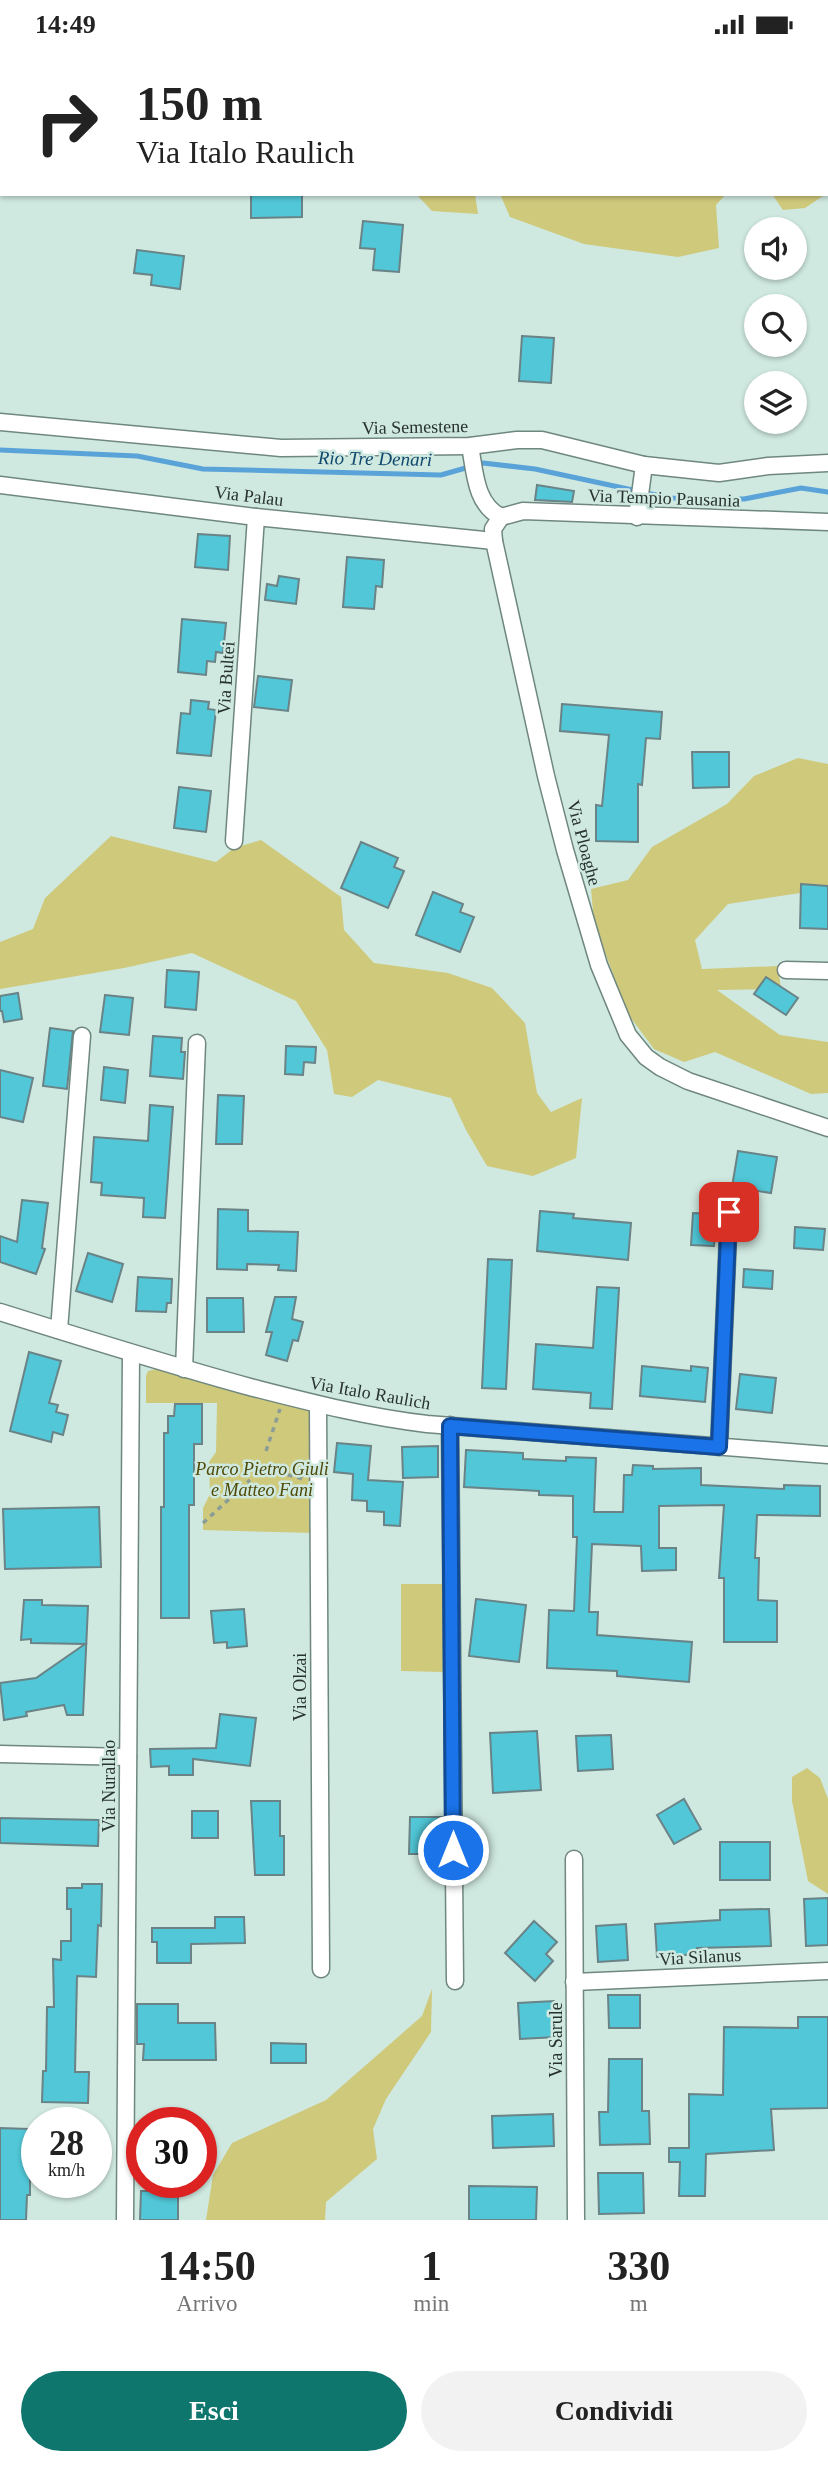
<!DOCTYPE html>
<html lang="it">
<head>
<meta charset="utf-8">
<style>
	:root { --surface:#fff; --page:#f2f2f2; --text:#222; --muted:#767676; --accent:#0f766e }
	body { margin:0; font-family:"Times New Roman",serif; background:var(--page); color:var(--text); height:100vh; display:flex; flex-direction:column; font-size:26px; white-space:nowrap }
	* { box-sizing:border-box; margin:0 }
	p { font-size:23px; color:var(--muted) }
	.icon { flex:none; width:38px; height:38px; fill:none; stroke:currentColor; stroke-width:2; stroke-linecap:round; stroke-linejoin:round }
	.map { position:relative; height:2171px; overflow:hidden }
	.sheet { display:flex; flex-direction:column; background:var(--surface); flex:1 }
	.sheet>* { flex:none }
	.hud { position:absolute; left:0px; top:0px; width:830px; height:147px; box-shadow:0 2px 5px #0004; background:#fff; color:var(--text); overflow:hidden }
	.buttons { position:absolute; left:744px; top:168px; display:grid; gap:14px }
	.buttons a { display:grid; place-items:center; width:63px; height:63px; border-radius:50%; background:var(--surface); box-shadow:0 2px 5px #0004; font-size:35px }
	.speed { position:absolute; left:21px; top:2058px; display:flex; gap:14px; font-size:35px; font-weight:700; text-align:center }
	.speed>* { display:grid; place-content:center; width:91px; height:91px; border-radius:50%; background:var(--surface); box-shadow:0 2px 5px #0004; line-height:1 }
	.speed small { font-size:18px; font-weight:400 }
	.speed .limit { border:10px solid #d22; background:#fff; color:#111 }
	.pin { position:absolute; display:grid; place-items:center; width:60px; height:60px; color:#fff; margin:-30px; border-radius:14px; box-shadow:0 4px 10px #0006 }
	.me { position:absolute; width:77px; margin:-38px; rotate:0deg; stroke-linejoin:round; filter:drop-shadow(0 0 5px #0008) }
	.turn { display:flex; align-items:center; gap:24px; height:147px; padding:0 21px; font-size:32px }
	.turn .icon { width:91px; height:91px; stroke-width:2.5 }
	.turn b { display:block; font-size:49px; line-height:60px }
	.eta { display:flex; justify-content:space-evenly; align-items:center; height:119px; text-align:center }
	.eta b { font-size:42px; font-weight:700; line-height:49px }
	.button { display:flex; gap:14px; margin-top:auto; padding:14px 21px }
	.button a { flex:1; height:80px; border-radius:42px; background:var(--accent); color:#fff; font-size:28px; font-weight:700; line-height:80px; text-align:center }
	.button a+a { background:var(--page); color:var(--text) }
	.status { display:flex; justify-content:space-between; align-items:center; height:49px; padding:0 35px; background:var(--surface); direction:ltr }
	.status svg { height:19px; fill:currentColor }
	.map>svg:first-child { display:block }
	.green { fill:#cfc97b }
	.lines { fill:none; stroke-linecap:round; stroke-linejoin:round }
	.stream { stroke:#5aa3d8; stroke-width:5 }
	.building { fill:#51c7d7; stroke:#698387; stroke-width:2 }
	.street-casing { stroke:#6f877f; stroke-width:19 }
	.path { stroke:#8a9d96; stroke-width:3.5; stroke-dasharray:5 5; stroke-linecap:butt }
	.street { stroke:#fff; stroke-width:16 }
	.route-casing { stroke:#114b97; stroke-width:18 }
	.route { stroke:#1a73e8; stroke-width:12 }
	.labels { text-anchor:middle; stroke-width:5; stroke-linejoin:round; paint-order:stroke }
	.street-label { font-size:18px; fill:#28322f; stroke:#cfe9e0 }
	.park-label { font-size:18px; font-style:italic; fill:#4e4905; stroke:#cfe9e0 }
	.water-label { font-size:19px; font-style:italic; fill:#11496d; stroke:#cfe9e0 }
</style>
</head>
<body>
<div class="status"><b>14:49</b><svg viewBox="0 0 49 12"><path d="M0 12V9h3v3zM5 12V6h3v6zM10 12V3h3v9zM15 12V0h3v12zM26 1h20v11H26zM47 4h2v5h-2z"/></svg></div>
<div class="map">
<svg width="828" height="2171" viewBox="0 0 828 2171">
	<rect width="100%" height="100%" fill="#cfe9e0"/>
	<g class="green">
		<path d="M416 145H475L478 165 432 162Z"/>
		<path d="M500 145H726L716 156 719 199 678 208 584 195 510 168Z"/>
		<path d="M772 145H826L805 159 783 161Z"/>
		<path d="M798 709 828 715V845L800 844 728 855 695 891 702 920 778 917 781 940 717 941 780 986 828 993V1044L811 1045 715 1003 684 1013 654 1000 628 965 594 874 591 840 628 831 652 798 727 755 754 727Z"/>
		<path d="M111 787 216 813 234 799 261 791 341 848 344 881 374 914 448 924 492 939 525 974 537 1044 551 1063 582 1049 576 1109 533 1127 487 1117 466 1081 451 1049 378 1031 352 1048 334 1045 327 1001 296 952 192 904 124 919 0 940V893L33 880 45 849Z"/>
		<path d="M156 1320 314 1362V1484L203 1481V1459L210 1445 209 1413 216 1403 217 1354H146V1327L148 1322Z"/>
		<path d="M401 1535H444L443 1623 401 1622Z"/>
		<path d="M807 1719 820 1729 828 1750V1845L808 1832 792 1752V1728Z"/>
		<path d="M432 1940 431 1983 386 2050 373 2080 377 2110 326 2153 325 2171H206L213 2126 232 2094 326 2051 422 1967Z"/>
	</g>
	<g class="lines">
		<path class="stream" d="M0 401 137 407 203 420 441 426 483 414 535 420 670 449 744 450 801 439 828 443"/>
	</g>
	<g class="building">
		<path d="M251 145H302V168L251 169Z"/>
		<path d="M363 172 403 176 399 223 373 221 375 200 360 199Z"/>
		<path d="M137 201 184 207 180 240 151 236 152 226 134 224Z"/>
		<path d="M522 287 554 289 551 334 519 332Z"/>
		<path d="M537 436 574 442 572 453 535 451Z"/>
		<path d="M198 485 230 487 228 521 195 518Z"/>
		<path d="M347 508 384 511 382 538 376 537 374 560 343 558Z"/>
		<path d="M279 527 299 530 296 555 265 551 267 535 277 537Z"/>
		<path d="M182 570 226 574 223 604 216 603 215 613 207 612 206 626 178 623Z"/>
		<path d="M258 627 292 631 288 662 254 658Z"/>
		<path d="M191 651 209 653 208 660 216 661 211 707 177 704 181 664 190 665Z"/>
		<path d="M562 655 662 663 660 690 646 689 642 736 638 735V793L596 792V756L602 757 609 686 560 682Z"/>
		<path d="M692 703H729V738L693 739Z"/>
		<path d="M179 738 211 742 206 783 174 779Z"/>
		<path d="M361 793 398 809 394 818 404 822 388 859 341 839Z"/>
		<path d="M801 835 828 837V880L800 879Z"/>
		<path d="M433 843 463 855 460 863 474 868 460 903 416 886Z"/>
		<path d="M167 921 199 923 196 961 165 958Z"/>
		<path d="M766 928 798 949 786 966 754 945Z"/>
		<path d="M18 944 22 970 4 973 2 962H0V947Z"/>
		<path d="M105 946 133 949 129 986 100 983Z"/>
		<path d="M50 979 73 982 67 1040 43 1037Z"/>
		<path d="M153 987 182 989 181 1003H185L183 1030 150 1027Z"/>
		<path d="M286 997 316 998 315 1014 304 1013 303 1026 285 1025Z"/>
		<path d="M104 1018 128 1021 125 1054 101 1051Z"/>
		<path d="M0 1021 33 1029 23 1073 0 1068Z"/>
		<path d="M218 1046 244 1047 242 1095H216Z"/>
		<path d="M150 1056 173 1058 165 1169 143 1168 144 1149 101 1146 102 1134 91 1133 94 1088 148 1092Z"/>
		<path d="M738 1102 777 1108 771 1144 732 1138Z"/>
		<path d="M22 1151 48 1154 42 1199 45 1200 36 1225 0 1213V1187L17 1193Z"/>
		<path d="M218 1160 248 1161V1182L298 1183 296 1222 278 1221 279 1216 247 1215V1221L217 1220Z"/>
		<path d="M540 1162 574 1165 573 1169 631 1174 628 1211 537 1202Z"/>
		<path d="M693 1164 716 1165 714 1197 691 1196Z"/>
		<path d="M795 1178 825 1180 823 1201 794 1199Z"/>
		<path d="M88 1204 123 1215 112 1253 76 1242Z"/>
		<path d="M488 1210 512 1211 506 1340 482 1339Z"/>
		<path d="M744 1220 773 1222 772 1240 743 1238Z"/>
		<path d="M138 1228 172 1230 171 1254H167L166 1263 136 1262Z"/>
		<path d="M597 1238 619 1239 612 1360 590 1359 591 1344 533 1340 536 1295 593 1299Z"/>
		<path d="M275 1248H296L292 1270 303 1273 298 1292 293 1291 287 1312 266 1306 272 1283H266Z"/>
		<path d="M207 1249H243L244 1283H207Z"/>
		<path d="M29 1303 61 1312 49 1354 58 1356 56 1363 68 1366 63 1386 53 1383 51 1393 10 1382Z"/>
		<path d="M642 1317 691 1322V1317L708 1319 705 1353 640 1347Z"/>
		<path d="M740 1325 776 1329 772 1364 736 1360Z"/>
		<path d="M175 1355H202V1395H194V1456H189V1569H161V1458H164V1384H168V1367H174Z"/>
		<path d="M337 1394 371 1397 368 1431 403 1433 400 1477 384 1476V1463L367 1462V1452L352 1451 353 1425 334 1423Z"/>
		<path d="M438 1397V1428L403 1429 402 1398Z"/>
		<path d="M466 1401 523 1404V1410L566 1412V1408L596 1409 594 1463H623L624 1426H632L633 1416 653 1417V1420L701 1419V1436L784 1440V1436L820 1437V1467L757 1466 755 1509H759L758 1551 777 1552V1593H724V1529H719L724 1456 659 1457V1499H676V1521L642 1522 641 1497 592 1495 589 1563H598L597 1586 692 1593 689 1633 617 1627V1622L547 1619 549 1561 574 1562 577 1488H573V1447L539 1446V1442L464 1438Z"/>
		<path d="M99 1458 101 1518 5 1520 3 1460Z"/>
		<path d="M476 1550 526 1556 519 1613 469 1607Z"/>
		<path d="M24 1551H42V1556L88 1557 83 1666H67L64 1656 26 1663 27 1667 4 1671 0 1634 36 1629 85 1595 31 1594V1590L21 1591Z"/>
		<path d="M244 1560 247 1597 227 1599V1593L214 1594 211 1562Z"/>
		<path d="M220 1665 256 1669 250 1717 193 1710V1726H169V1717L151 1718 150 1700 216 1699Z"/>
		<path d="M537 1682 541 1741 493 1744 490 1684Z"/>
		<path d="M611 1686 613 1720 578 1722 576 1687Z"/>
		<path d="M684 1750 701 1780 674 1795 657 1766Z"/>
		<path d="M251 1752H280V1787H284V1826H255Z"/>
		<rect x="192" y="1762" width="26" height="27"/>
		<path d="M410 1768H443V1805H409Z"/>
		<path d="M0 1769 99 1771 98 1797 0 1794Z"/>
		<rect x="720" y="1793" width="50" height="38"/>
		<path d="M82 1835H102L101 1877 98 1876 96 1928 77 1927 75 2023H89L88 2054 42 2053 43 2022H46L47 1958H54L53 1910 61 1911V1892H71V1860H67V1839H82Z"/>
		<path d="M828 1849V1896L806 1897 804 1850Z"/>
		<path d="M769 1860 771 1897 697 1899 698 1905 657 1908 655 1875 720 1871V1861Z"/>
		<path d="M215 1868H244L245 1894 191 1895V1914H157V1893H152V1879H215Z"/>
		<path d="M534 1872 557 1893 546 1905 553 1912 535 1932 505 1904Z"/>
		<path d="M626 1875 628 1911 598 1913 596 1877Z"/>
		<path d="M608 1946H640V1979H609Z"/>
		<path d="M554 1952 557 1988 520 1990 518 1954Z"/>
		<path d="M137 1955H178V1974H215L216 2011H143L144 1995H137Z"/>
		<path d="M798 1968H828V2059L771 2060 774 2101 706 2105 705 2147H679L680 2113H669V2099H689V2045L723 2046 724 1978 798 1979Z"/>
		<path d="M271 1994 306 1995V2014H271Z"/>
		<path d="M609 2010H642V2062H649L650 2095 600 2096 599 2063H608Z"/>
		<path d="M553 2065 554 2097 493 2099 492 2067Z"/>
		<path d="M0 2079 29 2080 28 2110H30V2146H27L26 2171H0Z"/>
		<path d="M598 2124H643L644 2164 599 2165Z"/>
		<path d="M469 2137 537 2138 536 2171H469Z"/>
		<path d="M141 2142H178V2171H140Z"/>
	</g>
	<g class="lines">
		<defs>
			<g id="street">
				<path d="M63 2 65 0"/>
				<path d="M0 67 2 65"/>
				<path d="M0 373 281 399 470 397 517 391H542L644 416 719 424 768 417 828 414"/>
				<path d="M470 397C475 423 475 455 501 468"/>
				<path d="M0 436 256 468 494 492"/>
				<path d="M501 468 493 480 494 492 546 727 565 801 599 916 628 986 646 1008 660 1018 688 1032 828 1079"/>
				<path d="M501 468 523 462 828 473"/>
				<path d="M637 468 644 416"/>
				<path d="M234 792 256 468"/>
				<path d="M786 921 828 922"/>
				<path d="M0 1263C83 1289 166 1315 250 1338 309 1353 366 1368 427 1375L828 1406"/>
				<path d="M59 1281 82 987"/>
				<path d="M184 1320 197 994"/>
				<path d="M318 1356 321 1920"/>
				<path d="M450 1376 455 1932"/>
				<path d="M719 1398 729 1163"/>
				<path d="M0 1705 128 1708"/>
				<path d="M574 1810 576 2171"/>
				<path d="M574 1933 828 1922"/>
				<path d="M125 2171 131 1304"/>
			</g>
		</defs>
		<use href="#street" class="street-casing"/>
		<g class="path">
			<path d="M266 1402 280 1360"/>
			<path d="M278 1423 303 1430"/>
			<path d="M203 1474 250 1431"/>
		</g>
		<use href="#street" class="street"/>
	</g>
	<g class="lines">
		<defs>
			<path id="route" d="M453 1801 450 1377 719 1398 729 1163"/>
		</defs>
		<use href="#route" class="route-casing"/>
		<use href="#route" class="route"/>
	</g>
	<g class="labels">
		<g class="street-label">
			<text transform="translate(415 378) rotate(-1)" y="6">Via Semestene</text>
			<text transform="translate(249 447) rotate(7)" y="6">Via Palau</text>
			<text transform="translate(664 449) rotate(2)" y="6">Via Tempio Pausania</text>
			<text transform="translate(226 629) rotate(-86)" y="6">Via Bultei</text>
			<text transform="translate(584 794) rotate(75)" y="6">Via Ploaghe</text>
			<text transform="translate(370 1344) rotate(10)" y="6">Via Italo Raulich</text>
			<text transform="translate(300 1638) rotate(-90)" y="6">Via Olzai</text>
			<text transform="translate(109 1737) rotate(-90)" y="6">Via Nurallao</text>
			<text transform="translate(700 1908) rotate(-3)" y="6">Via Silanus</text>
			<text transform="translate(556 1991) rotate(-90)" y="6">Via Sarule</text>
		</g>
		<g class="park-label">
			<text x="262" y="1426">Parco Pietro Giuli<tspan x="262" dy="21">e Matteo Fani</tspan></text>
		</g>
		<g class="water-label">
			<text transform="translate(375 409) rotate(1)" y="7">Rio Tre Denari</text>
		</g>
	</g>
</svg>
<div class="buttons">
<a><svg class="icon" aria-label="sound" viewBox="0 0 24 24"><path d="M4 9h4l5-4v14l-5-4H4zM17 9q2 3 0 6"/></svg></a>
<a><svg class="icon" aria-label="search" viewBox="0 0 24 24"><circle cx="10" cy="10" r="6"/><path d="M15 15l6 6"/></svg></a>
<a><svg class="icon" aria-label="layers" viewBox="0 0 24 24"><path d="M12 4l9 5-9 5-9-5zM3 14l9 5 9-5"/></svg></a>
</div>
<div class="speed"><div>28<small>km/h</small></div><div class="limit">30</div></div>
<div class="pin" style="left:729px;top:1163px;background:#d93025"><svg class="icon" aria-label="arrive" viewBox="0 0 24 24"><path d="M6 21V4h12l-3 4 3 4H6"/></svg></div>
<svg class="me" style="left:453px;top:1801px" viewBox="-20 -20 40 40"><circle r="17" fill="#1a73e8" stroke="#fff" stroke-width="3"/><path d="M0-11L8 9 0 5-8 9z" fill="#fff"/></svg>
<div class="hud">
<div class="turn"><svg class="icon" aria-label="right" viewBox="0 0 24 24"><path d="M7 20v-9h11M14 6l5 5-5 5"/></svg><div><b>150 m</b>Via Italo Raulich</div></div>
</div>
</div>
<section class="sheet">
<div class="eta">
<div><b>14:50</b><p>Arrivo</p></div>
<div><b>1</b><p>min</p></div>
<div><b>330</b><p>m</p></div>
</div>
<div class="button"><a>Esci</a><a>Condividi</a></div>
</section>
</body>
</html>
